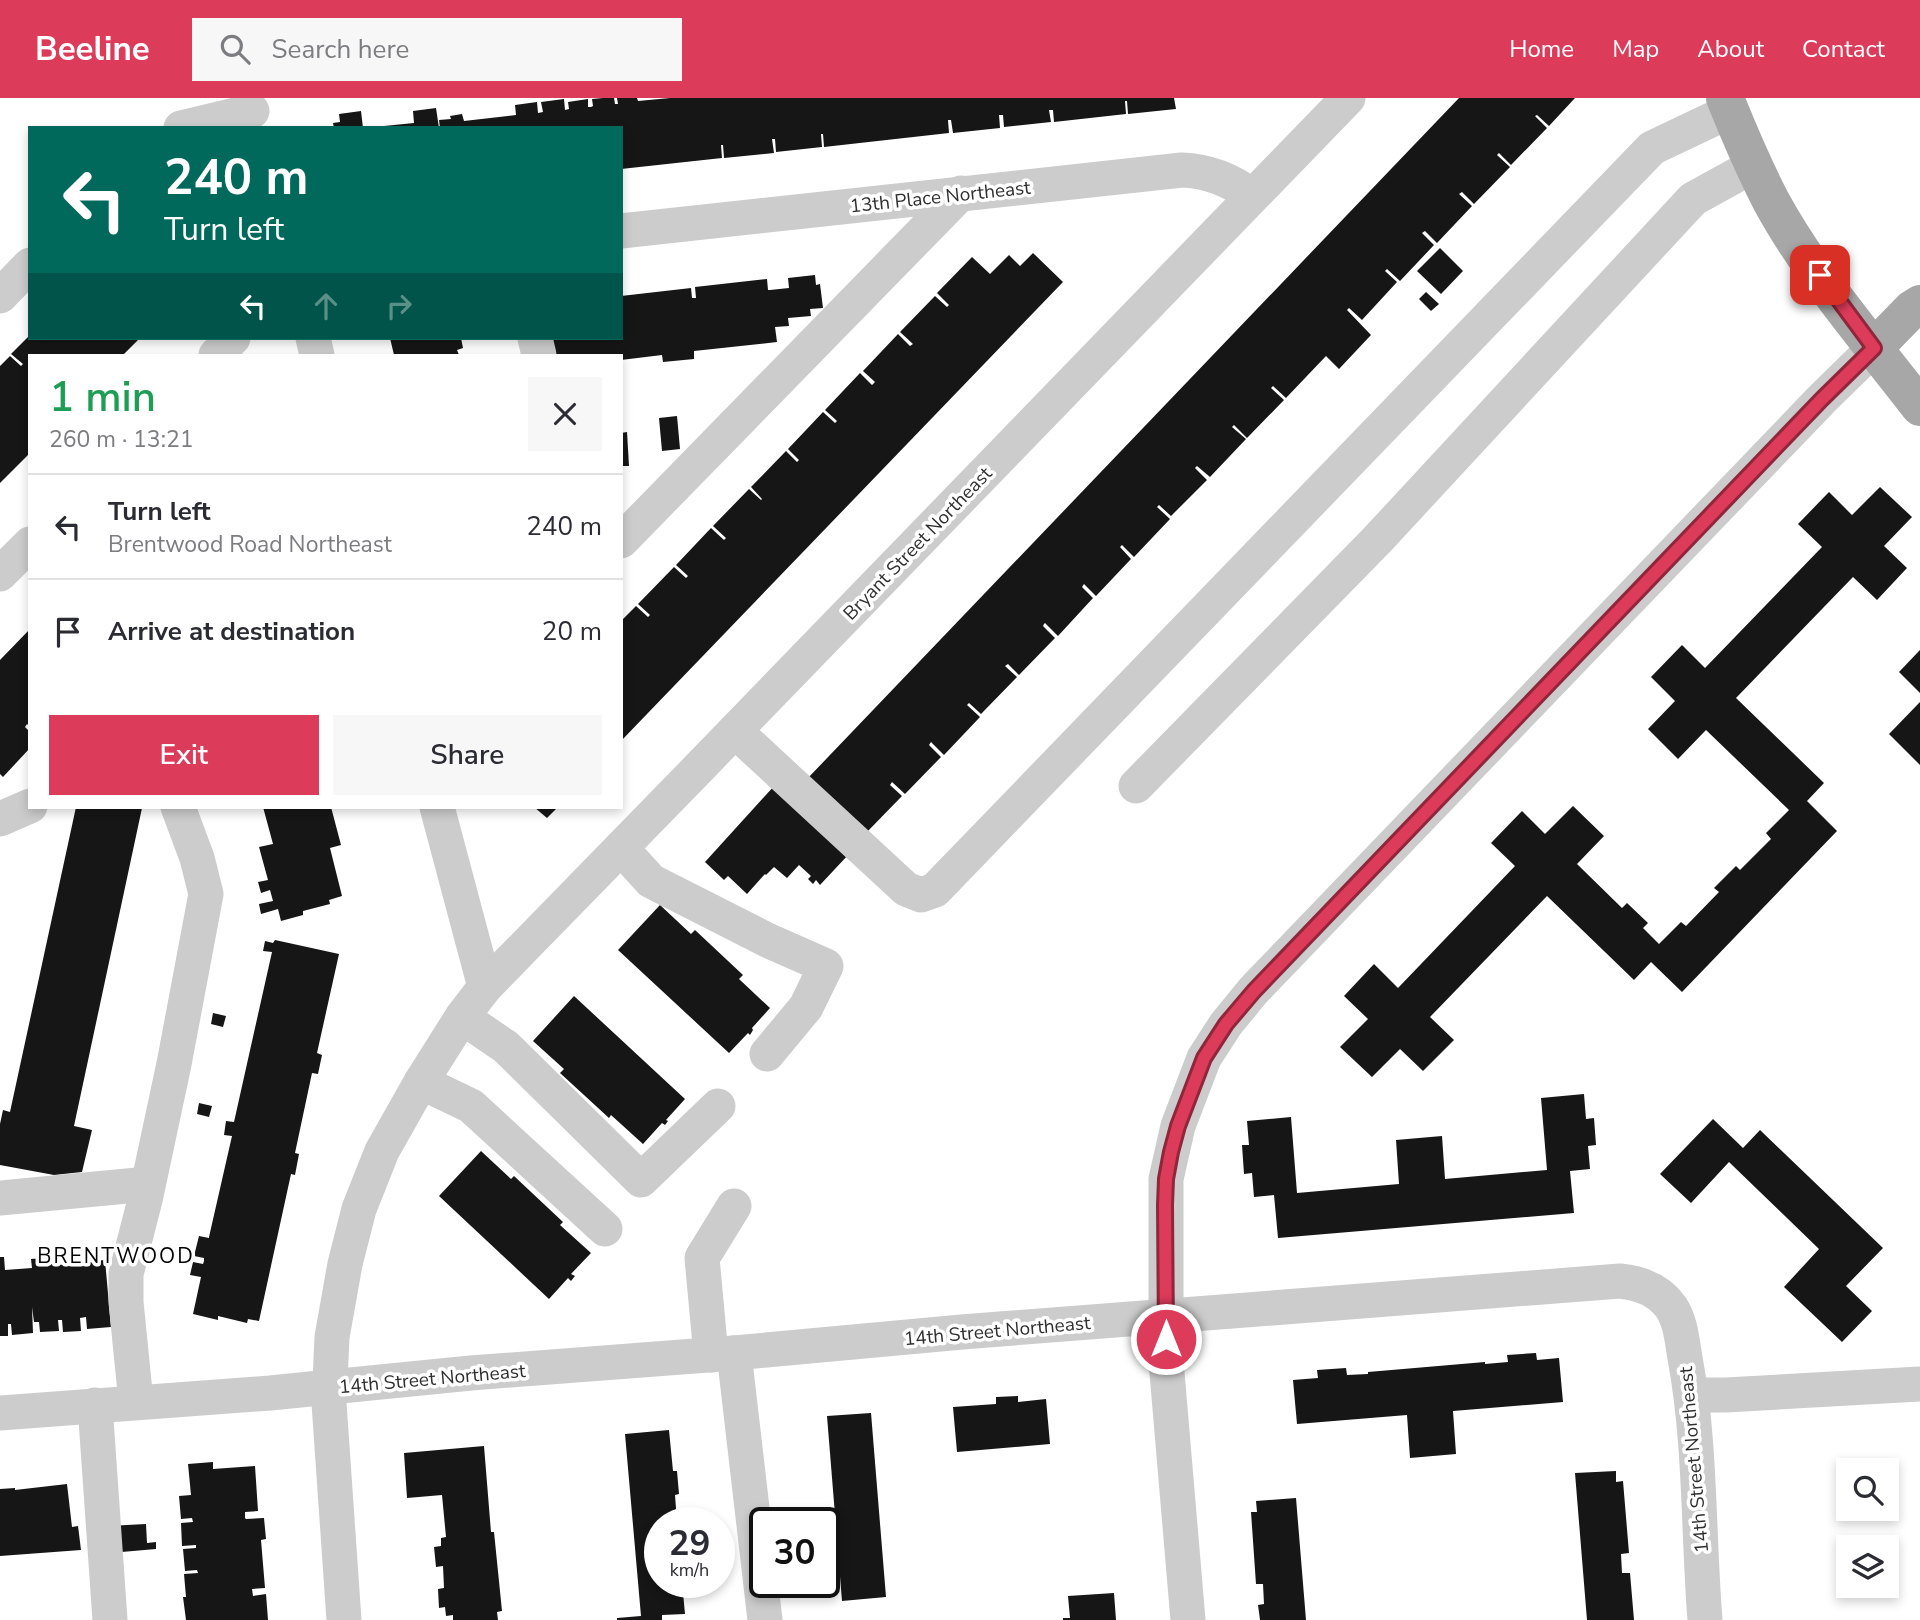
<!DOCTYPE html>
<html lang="en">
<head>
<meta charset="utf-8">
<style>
	:root { --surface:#fff; --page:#f7f7f7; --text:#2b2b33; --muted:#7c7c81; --line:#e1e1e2; --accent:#dd3b5a }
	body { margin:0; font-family:"Nunito Sans",sans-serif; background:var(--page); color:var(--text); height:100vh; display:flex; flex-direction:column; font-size:26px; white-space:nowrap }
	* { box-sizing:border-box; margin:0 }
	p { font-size:23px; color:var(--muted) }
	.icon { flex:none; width:38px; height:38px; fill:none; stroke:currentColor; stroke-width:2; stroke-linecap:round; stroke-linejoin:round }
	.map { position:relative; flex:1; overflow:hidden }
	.sheet { position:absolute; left:28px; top:256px; width:595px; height:455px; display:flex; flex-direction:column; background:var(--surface); border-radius:0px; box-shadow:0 4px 10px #0003 }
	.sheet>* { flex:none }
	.hud { position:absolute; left:28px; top:28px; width:595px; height:214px; border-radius:0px; box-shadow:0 4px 10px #0003; background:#00695c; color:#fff; overflow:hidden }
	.controls { position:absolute; left:1836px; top:1360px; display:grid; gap:14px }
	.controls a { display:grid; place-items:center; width:63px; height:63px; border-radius:0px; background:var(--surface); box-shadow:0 4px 10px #0003; font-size:35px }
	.speed { position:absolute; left:644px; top:1409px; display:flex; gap:14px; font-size:35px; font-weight:700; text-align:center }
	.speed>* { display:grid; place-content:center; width:91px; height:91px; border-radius:50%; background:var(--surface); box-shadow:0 4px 10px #0003; line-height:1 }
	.speed small { font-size:18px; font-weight:400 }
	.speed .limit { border:4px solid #111; border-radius:10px; background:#fff; color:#111 }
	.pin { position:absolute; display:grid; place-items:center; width:60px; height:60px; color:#fff; margin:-30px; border-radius:14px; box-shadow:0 4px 10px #0006 }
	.me { position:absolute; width:77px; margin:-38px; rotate:0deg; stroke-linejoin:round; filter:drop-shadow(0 0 5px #0008) }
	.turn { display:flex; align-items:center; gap:24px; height:147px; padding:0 21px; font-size:32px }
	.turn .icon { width:91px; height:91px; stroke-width:2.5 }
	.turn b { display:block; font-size:49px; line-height:60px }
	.lanes { display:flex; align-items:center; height:66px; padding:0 21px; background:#0003; justify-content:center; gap:35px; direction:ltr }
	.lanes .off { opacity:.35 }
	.round { display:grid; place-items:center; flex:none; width:74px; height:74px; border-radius:0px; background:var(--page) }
	.overview { display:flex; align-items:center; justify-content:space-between; height:119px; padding:0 21px }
	h1 { font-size:42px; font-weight:600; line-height:52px; color:#1e9e55 }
	.primary-button { display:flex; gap:14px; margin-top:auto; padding:14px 21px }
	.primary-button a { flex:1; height:80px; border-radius:0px; background:var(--accent); color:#fff; font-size:28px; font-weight:600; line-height:80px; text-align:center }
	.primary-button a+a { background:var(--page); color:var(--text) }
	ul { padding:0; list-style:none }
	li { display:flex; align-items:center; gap:21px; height:105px; padding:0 21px; border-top:2px solid var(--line) }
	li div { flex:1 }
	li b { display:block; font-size:26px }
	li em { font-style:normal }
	header { display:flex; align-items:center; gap:42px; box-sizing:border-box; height:98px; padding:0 35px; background:var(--accent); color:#fff }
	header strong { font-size:33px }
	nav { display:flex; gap:38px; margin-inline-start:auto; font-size:24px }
	.search { width:490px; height:63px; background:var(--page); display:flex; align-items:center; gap:18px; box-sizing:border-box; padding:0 24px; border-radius:0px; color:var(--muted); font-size:26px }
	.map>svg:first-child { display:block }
	.building { fill:#161616 }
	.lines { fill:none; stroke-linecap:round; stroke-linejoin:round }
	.minor { stroke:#ccc; stroke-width:35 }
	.major { stroke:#a7a7a7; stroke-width:38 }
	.route-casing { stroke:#90263a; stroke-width:18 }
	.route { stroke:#dd3b5a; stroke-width:12 }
	.labels { text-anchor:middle; stroke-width:7; stroke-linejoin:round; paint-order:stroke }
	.street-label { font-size:19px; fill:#2f2f2f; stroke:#fff }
	.neighbourhood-label { font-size:21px; letter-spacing:2px; fill:#000; stroke:#fff }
</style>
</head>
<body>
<header>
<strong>Beeline</strong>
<div class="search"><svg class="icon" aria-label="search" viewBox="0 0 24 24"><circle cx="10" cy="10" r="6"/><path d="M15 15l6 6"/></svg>Search here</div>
<nav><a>Home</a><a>Map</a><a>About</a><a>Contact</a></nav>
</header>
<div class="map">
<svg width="1920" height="1522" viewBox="0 0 1920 1522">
	<rect width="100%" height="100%" fill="#fff"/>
	<g class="building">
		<path d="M603 0H614L615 6H618L617 0H637L638 3 670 0H1174L1176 11 1128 16 1127 3H1125L1126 16 1054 24 1053 12H1049L1051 24 1004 29 1003 17H999L1000 30 953 35 951 22H948L949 35 824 49 823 36H821L822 49 776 54 775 41H772L774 55 724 60 723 47H721L722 60 621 71V30H440L439 22 451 21 450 18 462 16 464 23 516 17 515 7 537 4 538 15 543 14 541 4 564 1 565 12 569 11 568 4 588 1V9H591L593 8 592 1Z"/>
		<path d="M1459 0H1575L1549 28 1537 17 1535 18 1547 30 1511 67 1499 55 1497 57 1510 69 1474 106 1462 94 1459 96 1472 108 1437 145 1425 133 1422 135 1434 147 1400 183 1387 171 1385 173 1397 184 1362 222 1349 210 1347 212 1371 237 1339 271 1326 258 1286 300 1273 288 1271 290 1284 302 1247 340 1234 327 1232 329 1246 341 1210 379 1197 368 1195 370 1207 382 1171 418 1159 407 1157 409 1170 421 1134 459 1122 447 1120 449 1131 461 1096 498 1084 486 1082 489 1093 500 1058 538 1045 525 1044 526 1043 528 1055 540 1019 577 1008 566 1005 568 1017 579 981 616 969 605 967 607 980 619 944 657 931 644 929 647 941 659 905 696 892 684 890 687 902 698 866 735 807 681Z"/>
		<path d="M436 10 439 30H385L384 28 414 25 413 13Z"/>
		<path d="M361 13 363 30H334L333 25 340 24 339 16Z"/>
		<path d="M1440 150 1463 173 1441 196 1417 173Z"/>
		<path d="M1033 155 1063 184 621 643V523L636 508 648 519 650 517 638 506 674 469 686 480 688 478 676 467 711 430 724 442 726 440 713 428 749 391 761 402 762 401 751 389 786 353 797 364 799 362 788 351 823 314 835 325 837 323 825 312 860 275 872 287 875 284 863 273 898 236 910 248 913 246 900 234 935 198 947 209 949 207 937 195 972 159 990 176 1009 157 1020 168Z"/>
		<path d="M815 177 816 187 820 186 823 210 810 211 811 218 788 220 789 228 775 229 777 244 694 253V261L663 264 662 257 621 262V257H547L545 240H621V198L691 190 692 200H696L695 189 767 181 768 192H770L789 190 788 180Z"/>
		<path d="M1426 194 1439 206 1431 213 1419 201Z"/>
		<path d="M30 237V240H140L123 257H30V355L0 385V268L10 258 21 268 23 266 11 256Z"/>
		<path d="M390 240H461L463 250 457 252 459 257H394Z"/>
		<path d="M677 318 680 351 662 353 659 320Z"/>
		<path d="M627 334 629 368H621V335Z"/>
		<path d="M1880 389 1912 419 1884 448 1907 470 1877 502 1853 479 1736 600 1824 685 1807 703 1837 733 1682 894 1651 864 1634 882 1547 798 1430 919 1454 942 1423 973 1400 951 1372 979 1340 949 1368 921 1344 898 1374 866 1398 890 1515 768 1491 745 1522 713 1545 736 1573 708 1604 738 1577 766 1622 810 1627 805 1648 825 1643 830 1659 846 1681 824 1686 828 1719 794 1714 790 1736 768 1740 772 1771 741 1766 735 1789 712 1706 632 1678 661 1648 631 1675 603 1651 579 1682 547 1705 570 1822 449 1798 426 1829 394 1852 417Z"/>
		<path d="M30 531V629L27 626 25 629 30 634V650L3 679 0 676V562Z"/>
		<path d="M1920 552V595L1899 574Z"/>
		<path d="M1920 604V667L1889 636Z"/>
		<path d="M775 687 849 756 820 787 816 782 813 786 808 781 811 778 799 767 787 780 774 769 766 777 765 776 747 796 728 778 724 782 705 764Z"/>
		<path d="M76 709 142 710 74 1028 92 1032 82 1074 54 1077 0 1067V1026L3 1012 10 1014Z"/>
		<path d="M263 709H331L341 747 330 750 342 798 329 802 330 806 303 813V817L281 823 278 811 261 816 259 806 273 803 270 792 261 795 258 784 268 782 259 749 273 746Z"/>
		<path d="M534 709H558L547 720Z"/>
		<path d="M660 807 691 836 695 832 743 877 739 881 770 910 752 930 753 932 750 937 748 935 729 955 618 852Z"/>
		<path d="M275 842 339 856 317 955 322 957 318 976 312 975 295 1055 299 1056 295 1077 291 1076 259 1223 248 1221 247 1225 218 1218V1222L193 1216 201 1179 190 1177 193 1164 203 1166 204 1163V1160L194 1158 199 1138 209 1140V1139L232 1038 224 1037 226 1023 234 1024 272 854 263 853 265 843 273 845Z"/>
		<path d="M574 898 685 1001 666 1022 668 1023 665 1027 662 1025 643 1046 611 1017 609 1020 560 975 564 971 533 943Z"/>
		<path d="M213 915 226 918 223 929 211 926Z"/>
		<path d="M1584 996 1586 1021 1594 1020 1596 1047 1588 1048 1590 1071 1570 1073 1574 1115 1278 1140 1274 1097 1254 1099 1252 1075 1244 1076 1242 1047H1249L1247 1023 1291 1019 1297 1095 1399 1086 1396 1042 1442 1038 1445 1081 1547 1072 1541 1000Z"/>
		<path d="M199 1005 212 1008 209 1019 197 1016Z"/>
		<path d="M1713 1021 1743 1050 1760 1032 1883 1150 1846 1188 1872 1213 1842 1244 1784 1189 1819 1151 1729 1064 1691 1105 1660 1076Z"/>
		<path d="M481 1053 511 1081 514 1078 563 1124 560 1127 591 1155 571 1176 575 1178 571 1183 568 1180 549 1201 439 1098Z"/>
		<path d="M80 1157H93L94 1163 105 1162 111 1229 87 1231 86 1219 80 1220 81 1233 63 1234 62 1222H58L59 1233 40 1234 39 1224H34L32 1209 33 1235 12 1237 11 1226H8V1238H0V1159H4L5 1172 32 1170 31 1161 54 1159 55 1167 81 1166Z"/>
		<path d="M1536 1255 1537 1262 1559 1260 1563 1304 1453 1313 1456 1356 1410 1360 1407 1317 1297 1326 1293 1282 1318 1280 1317 1272 1346 1270 1347 1277 1368 1276V1274L1485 1264V1266L1508 1264 1507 1257Z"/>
		<path d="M1018 1298V1304L1046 1301 1050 1346 957 1354 953 1309 996 1306V1299Z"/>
		<path d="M871 1315 886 1499 842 1503 827 1318Z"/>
		<path d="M669 1332 673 1373H677L679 1396 675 1397 677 1424H660V1484H682L685 1516 662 1517V1522H617V1520L641 1518 625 1336Z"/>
		<path d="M484 1348 491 1434H494L502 1513 497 1514 498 1522H453V1517L446 1518 445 1509 439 1510 438 1491 444 1490 443 1468 436 1469 434 1449 441 1448V1440L446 1439 442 1397 407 1400 404 1355Z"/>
		<path d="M213 1364V1371L255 1368 258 1413 245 1414V1420L246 1421 264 1420 266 1441 261 1442 265 1490 252 1491 253 1498 266 1496 268 1522H186L183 1499H186L184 1476 198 1475 197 1472 185 1473 183 1451 196 1450V1447L182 1448 181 1425 193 1424 192 1420 181 1421 179 1398 191 1397 188 1366Z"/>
		<path d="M1616 1373V1384L1623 1383 1629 1455 1621 1456 1622 1475H1630L1634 1522H1587L1575 1375Z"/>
		<path d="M67 1386 72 1429 78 1428 81 1452 0 1458V1391L15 1390V1392Z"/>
		<path d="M1296 1400 1306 1522H1260L1258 1507 1264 1506 1263 1486H1256L1251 1414H1257L1256 1403Z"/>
		<path d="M146 1426 147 1445 156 1444V1451L110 1455 108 1428Z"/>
		<path d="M1114 1495 1116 1522H1063V1520H1070L1068 1498Z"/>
	</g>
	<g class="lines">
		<g class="minor">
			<path d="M181 30 252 13"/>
			<path d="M621 133 1182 72C1209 73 1231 82 1252 98"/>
			<path d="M0 198 30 167"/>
			<path d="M313 240 317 257"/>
			<path d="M535 240 539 257"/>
			<path d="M216 257 233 240"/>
			<path d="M621 443 961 95"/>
			<path d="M0 476 30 446"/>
			<path d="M735 633 906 791 921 797 935 792 1652 50 1730 13"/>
			<path d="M1136 688 1377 442 1693 101 1753 68"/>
			<path d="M437 709 485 889"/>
			<path d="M0 721 30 708"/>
			<path d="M621 750 651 783 767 842 826 868 806 909 767 956"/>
			<path d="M462 919 506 949 641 1082 718 1008"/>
			<path d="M421 984 471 1008 605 1131"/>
			<path d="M0 1100 148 1086"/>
			<path d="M734 1255 765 1522"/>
			<path d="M711 1257 702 1160 734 1108"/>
			<path d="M1692 1297H1726L1920 1286"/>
			<path d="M136 1304 126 1204V1176L145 1102 174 966 206 796 197 760 178 709"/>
			<path d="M95 1307 110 1522"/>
			<path d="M0 1315 270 1295 471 1275 734 1255 962 1234 1620 1183C1640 1185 1659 1192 1671 1209 1681 1224 1682 1243 1685 1260 1701 1346 1698 1435 1705 1522"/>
			<path d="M344 1522 329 1305 332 1239 345 1166 359 1111 382 1053 421 984 462 919 485 889 690 679 1348 0"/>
			<path d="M1188 1522 1166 1263V1081L1178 1028 1204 960 1226 926 1253 893 1822 301 1874 250"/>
		</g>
		<g class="major">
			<path d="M1725 0C1739 35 1754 70 1771 103 1810 175 1870 244 1920 309"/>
			<path d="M1874 250 1912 211 1920 206"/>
		</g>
	</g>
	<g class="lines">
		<defs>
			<path id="route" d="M1166 1241 1165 1107 1166 1081 1171 1054 1178 1028 1204 960 1226 926 1254 893 1822 301 1874 250 1820 177"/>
		</defs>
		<use href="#route" class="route-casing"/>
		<use href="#route" class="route"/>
	</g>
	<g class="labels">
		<g class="street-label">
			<text transform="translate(940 98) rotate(-6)" y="7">13th Place Northeast</text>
			<text transform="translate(917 445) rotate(-46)" y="7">Bryant Street Northeast</text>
			<text transform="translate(997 1232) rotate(-5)" y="7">14th Street Northeast</text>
			<text transform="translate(432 1280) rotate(-5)" y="7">14th Street Northeast</text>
			<text transform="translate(1693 1362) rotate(-95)" y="7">14th Street Northeast</text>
		</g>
		<g class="neighbourhood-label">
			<text x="116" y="1165">BRENTWOOD</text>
		</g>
	</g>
</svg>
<div class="controls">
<a><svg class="icon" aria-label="search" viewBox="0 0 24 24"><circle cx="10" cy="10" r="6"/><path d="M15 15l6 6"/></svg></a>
<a><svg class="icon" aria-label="layers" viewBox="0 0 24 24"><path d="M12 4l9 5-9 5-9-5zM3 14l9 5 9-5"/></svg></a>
</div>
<div class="speed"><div>29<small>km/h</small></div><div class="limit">30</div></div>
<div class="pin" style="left:1820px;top:177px;background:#d93025"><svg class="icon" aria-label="arrive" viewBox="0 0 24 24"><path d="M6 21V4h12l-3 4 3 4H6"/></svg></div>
<svg class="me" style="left:1166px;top:1241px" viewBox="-20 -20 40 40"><circle r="17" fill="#dd3b5a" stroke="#fff" stroke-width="3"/><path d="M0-11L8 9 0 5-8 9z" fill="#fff"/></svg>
<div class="hud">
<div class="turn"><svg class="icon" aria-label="left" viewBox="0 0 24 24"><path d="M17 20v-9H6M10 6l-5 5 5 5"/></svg><div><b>240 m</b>Turn left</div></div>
<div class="lanes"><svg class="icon" aria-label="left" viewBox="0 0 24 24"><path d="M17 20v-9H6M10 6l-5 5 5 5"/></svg><svg class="icon off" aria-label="ahead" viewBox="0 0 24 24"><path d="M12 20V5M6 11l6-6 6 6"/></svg><svg class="icon off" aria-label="right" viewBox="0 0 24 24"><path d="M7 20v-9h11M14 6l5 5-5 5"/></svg></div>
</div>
<section class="sheet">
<div class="overview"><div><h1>1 min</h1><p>260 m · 13:21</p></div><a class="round"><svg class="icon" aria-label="close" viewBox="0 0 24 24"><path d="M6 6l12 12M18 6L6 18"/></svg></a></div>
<ul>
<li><svg class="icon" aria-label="left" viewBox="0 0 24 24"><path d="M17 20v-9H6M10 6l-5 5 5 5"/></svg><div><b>Turn left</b><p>Brentwood Road Northeast</p></div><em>240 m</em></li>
<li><svg class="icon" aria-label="arrive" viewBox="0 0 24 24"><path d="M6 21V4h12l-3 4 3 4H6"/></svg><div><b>Arrive at destination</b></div><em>20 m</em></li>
</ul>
<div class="primary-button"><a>Exit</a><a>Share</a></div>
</section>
</div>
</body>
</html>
